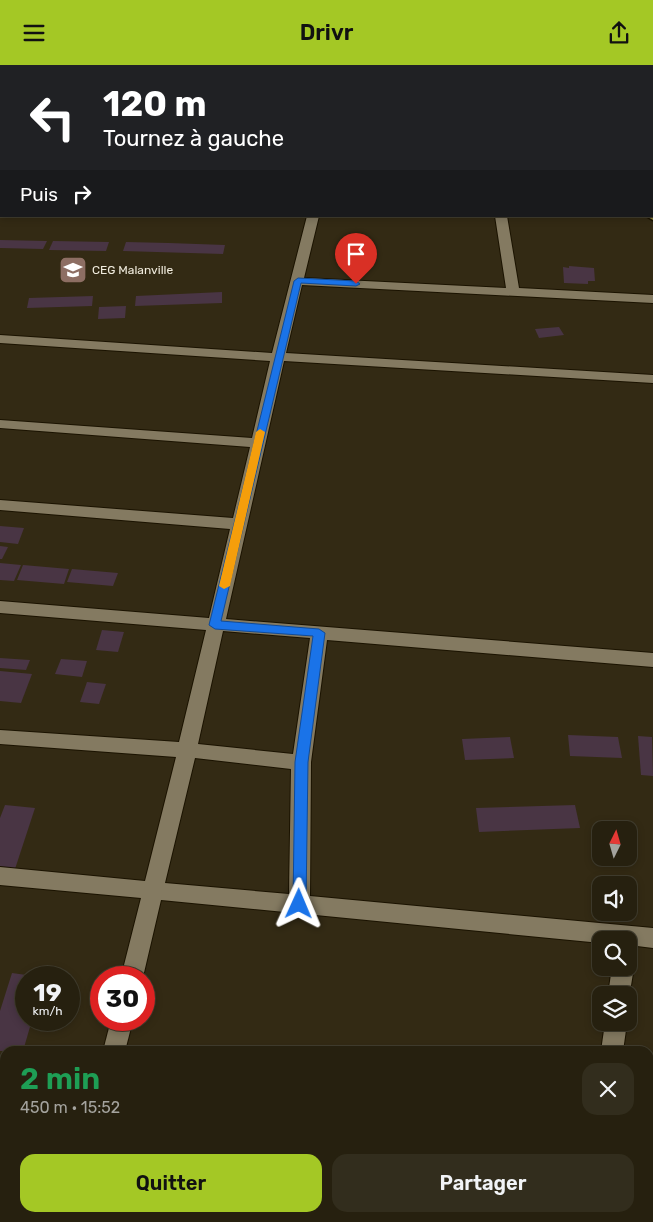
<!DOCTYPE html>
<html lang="fr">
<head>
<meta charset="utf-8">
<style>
	:root { --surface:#26200f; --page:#322d1d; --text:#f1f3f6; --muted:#a4a39e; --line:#423e2f; --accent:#a4c825 }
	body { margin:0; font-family:Rubik,sans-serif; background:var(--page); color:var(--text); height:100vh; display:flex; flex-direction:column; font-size:19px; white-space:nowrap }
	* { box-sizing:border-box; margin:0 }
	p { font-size:16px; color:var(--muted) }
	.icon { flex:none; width:28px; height:28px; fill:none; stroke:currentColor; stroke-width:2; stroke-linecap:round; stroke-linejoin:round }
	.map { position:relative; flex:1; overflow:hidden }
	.panel { position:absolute; left:0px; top:981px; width:654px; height:176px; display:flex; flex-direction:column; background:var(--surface); border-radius:15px 15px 0 0; box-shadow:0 2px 8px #0003,0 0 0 1px var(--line) }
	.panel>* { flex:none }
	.hud { position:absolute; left:0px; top:0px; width:654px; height:152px; box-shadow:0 2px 8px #0003,0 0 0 1px var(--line); background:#202124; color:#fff; overflow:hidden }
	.needle { width:32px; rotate:5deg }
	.tools { position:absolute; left:592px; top:756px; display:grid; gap:10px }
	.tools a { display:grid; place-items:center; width:45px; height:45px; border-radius:10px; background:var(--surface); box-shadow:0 2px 8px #0003,0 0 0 1px var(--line); font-size:25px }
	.speed { position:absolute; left:15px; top:901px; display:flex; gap:10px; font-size:25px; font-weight:700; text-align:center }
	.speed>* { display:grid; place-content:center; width:65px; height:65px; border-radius:50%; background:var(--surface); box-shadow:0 2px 8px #0003,0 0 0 1px var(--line); line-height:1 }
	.speed small { font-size:12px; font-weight:400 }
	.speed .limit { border:8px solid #d22; background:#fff; color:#111 }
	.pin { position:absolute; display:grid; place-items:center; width:42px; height:42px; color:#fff; margin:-51px -21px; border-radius:50% 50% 50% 0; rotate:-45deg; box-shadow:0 0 5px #0007 }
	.pin .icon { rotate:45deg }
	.me { position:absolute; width:55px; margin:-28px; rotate:1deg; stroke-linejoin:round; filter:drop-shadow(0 0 4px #0008) }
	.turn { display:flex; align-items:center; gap:18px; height:105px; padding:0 20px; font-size:22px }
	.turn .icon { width:65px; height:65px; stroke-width:2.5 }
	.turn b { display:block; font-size:35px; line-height:42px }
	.then { display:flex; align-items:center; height:48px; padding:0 20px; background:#0003; gap:10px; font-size:19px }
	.round { display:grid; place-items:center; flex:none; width:52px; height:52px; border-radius:15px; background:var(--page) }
	.summary { display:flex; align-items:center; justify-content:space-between; height:85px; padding:0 20px }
	h1 { font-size:30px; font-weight:600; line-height:38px; color:#1e9e55 }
	.primary-button { display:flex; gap:10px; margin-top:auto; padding:10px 20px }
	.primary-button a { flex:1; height:58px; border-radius:15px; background:var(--accent); color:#111; font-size:20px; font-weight:600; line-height:58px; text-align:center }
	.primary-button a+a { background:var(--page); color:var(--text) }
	header { display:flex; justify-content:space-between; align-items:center; height:65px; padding:0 20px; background:var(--accent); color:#111; font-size:22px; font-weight:600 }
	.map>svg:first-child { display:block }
	.building { fill:#493544 }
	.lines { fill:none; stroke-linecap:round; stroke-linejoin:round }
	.minor-casing { stroke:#1b1300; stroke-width:2 }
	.major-casing { stroke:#1b1300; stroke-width:3 }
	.minor { fill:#847a61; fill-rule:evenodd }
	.major { fill:#89813b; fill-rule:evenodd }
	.route { fill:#1a73e8; stroke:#114b97 }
	.slow { fill:#f59e0b }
	.labels { text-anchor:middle; stroke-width:5; stroke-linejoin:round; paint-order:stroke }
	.far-poi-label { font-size:12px; fill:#f1ecde; stroke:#332a14; text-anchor:start }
</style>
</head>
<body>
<header><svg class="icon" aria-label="menu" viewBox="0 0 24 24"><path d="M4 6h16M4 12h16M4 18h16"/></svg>Drivr<svg class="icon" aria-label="share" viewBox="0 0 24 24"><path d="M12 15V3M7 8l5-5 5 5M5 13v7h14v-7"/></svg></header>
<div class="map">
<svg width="653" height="1157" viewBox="0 0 653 1157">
	<rect width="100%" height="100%" fill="#332a14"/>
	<g class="building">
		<path d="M0 175 47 176 43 184 0 183Z"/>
		<path d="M53 176 109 177 106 186 49 185Z"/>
		<path d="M126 177 169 178 225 180 223 189 123 186Z"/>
		<path d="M569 201 594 203 595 216H588V219L564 218 563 202 569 203Z"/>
		<path d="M222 227V238L135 241 136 231Z"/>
		<path d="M93 231 92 241 27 243 29 233Z"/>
		<path d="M126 241 125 253 98 254 99 242Z"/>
		<path d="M559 262 564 270 539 273 535 264Z"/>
		<path d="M0 461 24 463 18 479 0 477Z"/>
		<path d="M0 481 8 482 2 494H0Z"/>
		<path d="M0 498 21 500 14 516 0 515Z"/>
		<path d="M23 500 69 504 64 519 17 515Z"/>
		<path d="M72 504 118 508 113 521 67 517Z"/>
		<path d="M102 565 124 567 118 587 96 585Z"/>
		<path d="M0 593 30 595 26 605 0 603Z"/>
		<path d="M61 594 87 596 82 612 55 609Z"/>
		<path d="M0 606 32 609 21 638 0 636Z"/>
		<path d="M87 617 106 619 99 639 80 637Z"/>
		<path d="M568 670 618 672 622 693 570 691Z"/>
		<path d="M638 671 652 672 653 711 641 710Z"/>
		<path d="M510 672 514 693 465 695 462 674Z"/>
		<path d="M5 740 35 743 14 807 0 805V753Z"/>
		<path d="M575 740 580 763 479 767 476 743Z"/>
		<path d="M12 908 41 912H26V955H32L23 986H0V946Z"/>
		<path d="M32 1152H53L52 1157H31Z"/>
	</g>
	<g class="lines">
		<defs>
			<g id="minor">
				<rect x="337" y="0" width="10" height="1"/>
				<rect x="652" y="5" width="1" height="7"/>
				<rect x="0" y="43" width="1" height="6"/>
				<rect x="652" y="114" width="1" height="6"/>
				<path d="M307 151H319L304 213 506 223 495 151H507L519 223 653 230V238L302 220 286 288 653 310V318L284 296 226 554 653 588V602L327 575 311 697 310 831 653 863V883L629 880V875H601V878L161 835 143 912H121L141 833 0 820V802L145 816 176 692 0 679V665L179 677 206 565 0 548V536L209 553 230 464 0 445V435L233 453 250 382 0 363V355L252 373 270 296 0 278V270L272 288ZM223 566 310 573 293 689 198 679ZM195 693 291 704 289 829 165 818Z"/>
				<path d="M629 894 634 902 629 933V930H608L612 902H629Z"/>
				<path d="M111 955H133L125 986H103Z"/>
				<path d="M605 958H627L623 986H601Z"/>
				<path d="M0 1009 5 1010V1034L0 1033Z"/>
				<path d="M649 1083 653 1084V1108L649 1107Z"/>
				<path d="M62 1152H88L87 1157H61Z"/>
				<rect x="350" y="1152" width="26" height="5"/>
				<rect x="585" y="1152" width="26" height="5"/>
			</g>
			<g id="major">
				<rect x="601" y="0" width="12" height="1"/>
				<path d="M653 145V155L646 151H652Z"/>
			</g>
		</defs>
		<use href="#minor" class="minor-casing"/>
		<use href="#major" class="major-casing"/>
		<use href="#minor" class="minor"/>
		<use href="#major" class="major"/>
	</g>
	<path class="route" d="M298 213 356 216 360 219 356 221 301 218 221 556 319 564 325 568 308 697 306 839 304 843 299 845 295 843 293 839 295 697 313 571 215 564 209 560 294 216Z"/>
	<path class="slow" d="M260 364 265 367 230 521 224 524 219 521 256 367Z"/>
	<defs>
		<symbol id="school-square" viewBox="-11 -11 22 22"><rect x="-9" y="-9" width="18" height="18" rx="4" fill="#8d6e63" stroke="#332a14"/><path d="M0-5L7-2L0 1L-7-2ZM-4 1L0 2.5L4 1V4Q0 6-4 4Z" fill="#fff"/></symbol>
	</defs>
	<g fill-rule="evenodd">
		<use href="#school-square" x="57" y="189" width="32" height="32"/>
	</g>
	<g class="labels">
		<g class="far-poi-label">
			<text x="92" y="209">CEG Malanville</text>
		</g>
	</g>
</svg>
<div class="tools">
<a><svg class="needle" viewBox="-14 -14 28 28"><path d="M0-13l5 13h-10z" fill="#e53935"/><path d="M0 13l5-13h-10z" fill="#a4a39e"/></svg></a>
<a><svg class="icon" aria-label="sound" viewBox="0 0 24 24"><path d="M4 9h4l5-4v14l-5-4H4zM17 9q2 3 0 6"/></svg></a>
<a><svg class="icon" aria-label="search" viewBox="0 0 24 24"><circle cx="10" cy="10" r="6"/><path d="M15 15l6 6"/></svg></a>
<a><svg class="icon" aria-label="layers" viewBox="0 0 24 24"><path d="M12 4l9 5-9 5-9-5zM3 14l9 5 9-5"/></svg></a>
</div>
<div class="speed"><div>19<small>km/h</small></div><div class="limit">30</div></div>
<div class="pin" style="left:356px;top:219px;background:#d93025"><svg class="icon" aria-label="arrive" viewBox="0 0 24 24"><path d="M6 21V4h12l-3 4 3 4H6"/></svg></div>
<svg class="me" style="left:299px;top:839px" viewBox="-20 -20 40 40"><path d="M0-17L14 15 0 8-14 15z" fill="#1a73e8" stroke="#fff" stroke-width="4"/></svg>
<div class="hud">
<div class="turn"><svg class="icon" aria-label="left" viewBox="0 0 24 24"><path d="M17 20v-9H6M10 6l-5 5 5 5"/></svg><div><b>120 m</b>Tournez à gauche</div></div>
<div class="then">Puis<svg class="icon" aria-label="right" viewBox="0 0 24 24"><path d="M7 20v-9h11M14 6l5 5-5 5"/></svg></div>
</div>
<section class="panel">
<div class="summary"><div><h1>2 min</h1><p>450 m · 15:52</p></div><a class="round"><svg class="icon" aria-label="close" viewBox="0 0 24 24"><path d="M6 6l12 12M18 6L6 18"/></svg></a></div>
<div class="primary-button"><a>Quitter</a><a>Partager</a></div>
</section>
</div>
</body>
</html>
